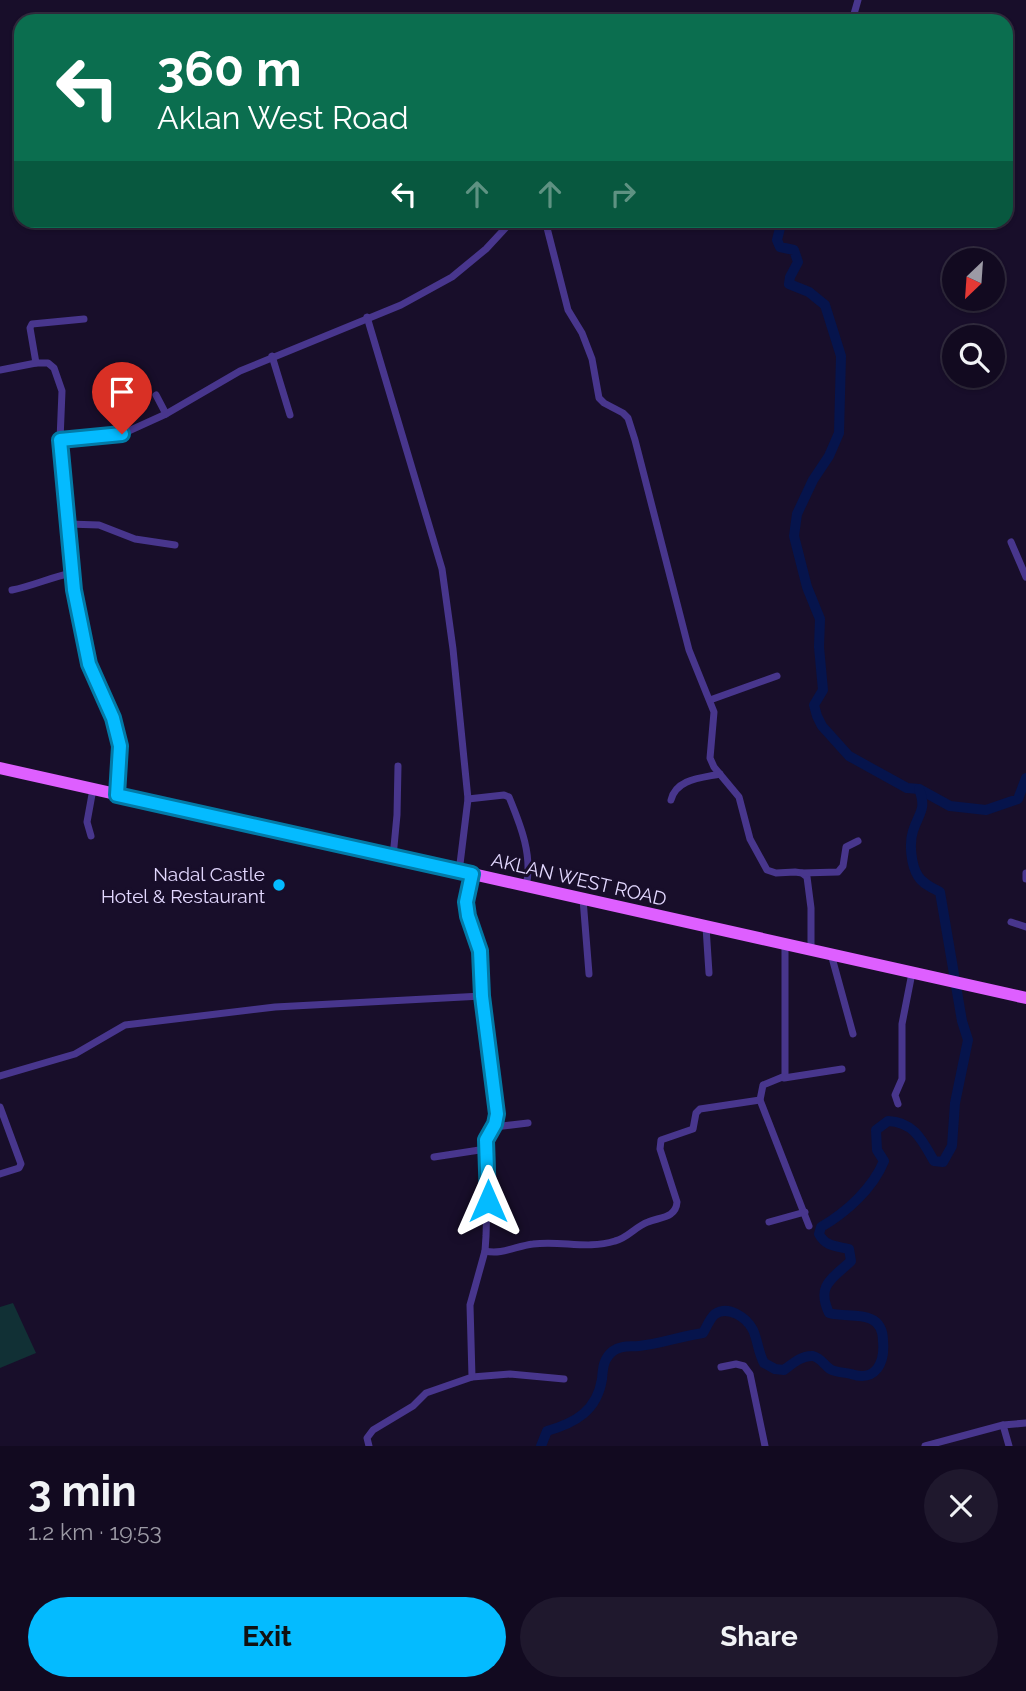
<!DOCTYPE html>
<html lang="en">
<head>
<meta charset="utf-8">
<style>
	:root { --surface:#120a20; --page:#1f182d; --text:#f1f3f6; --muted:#9c9aa5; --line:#312b3e; --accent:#04bbff }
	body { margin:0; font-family:Raleway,sans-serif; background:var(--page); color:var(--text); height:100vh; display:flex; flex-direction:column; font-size:26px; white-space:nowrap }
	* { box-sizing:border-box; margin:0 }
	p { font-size:23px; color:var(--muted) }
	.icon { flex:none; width:38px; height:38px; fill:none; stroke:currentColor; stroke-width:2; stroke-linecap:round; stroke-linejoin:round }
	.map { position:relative; height:1446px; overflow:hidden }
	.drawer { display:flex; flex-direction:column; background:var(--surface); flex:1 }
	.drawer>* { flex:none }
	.hud { position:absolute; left:14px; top:14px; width:999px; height:214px; border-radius:21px; box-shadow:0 2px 5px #0004,0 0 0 2px var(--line); background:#0b6e4f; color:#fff; overflow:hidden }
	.needle { width:46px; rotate:205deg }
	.fabs { position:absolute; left:942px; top:248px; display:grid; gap:14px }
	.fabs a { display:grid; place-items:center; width:63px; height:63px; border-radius:50%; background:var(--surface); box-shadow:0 2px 5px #0004,0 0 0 2px var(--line); font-size:35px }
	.pin { position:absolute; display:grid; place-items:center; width:60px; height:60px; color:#fff; margin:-72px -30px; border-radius:50% 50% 50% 0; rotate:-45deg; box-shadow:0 0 7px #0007 }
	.pin .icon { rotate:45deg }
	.me { position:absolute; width:77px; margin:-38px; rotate:0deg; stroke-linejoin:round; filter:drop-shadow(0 0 5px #0008) }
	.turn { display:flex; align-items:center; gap:24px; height:147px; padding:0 28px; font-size:32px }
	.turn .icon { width:91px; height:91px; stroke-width:2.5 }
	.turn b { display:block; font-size:49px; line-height:60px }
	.lanes { display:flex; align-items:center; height:66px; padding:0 28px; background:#0003; justify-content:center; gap:35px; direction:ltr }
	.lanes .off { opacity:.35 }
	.round { display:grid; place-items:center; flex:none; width:74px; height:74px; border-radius:37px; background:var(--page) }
	.head { display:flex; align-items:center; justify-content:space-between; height:119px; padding:0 28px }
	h1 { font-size:42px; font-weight:700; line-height:52px }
	.primary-button { display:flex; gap:14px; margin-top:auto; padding:14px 28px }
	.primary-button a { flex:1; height:80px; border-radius:42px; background:var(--accent); color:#111; font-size:28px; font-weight:700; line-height:80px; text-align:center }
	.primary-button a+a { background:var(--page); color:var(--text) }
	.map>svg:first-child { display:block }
	.green { fill:#113035 }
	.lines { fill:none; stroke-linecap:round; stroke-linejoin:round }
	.river { stroke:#06144c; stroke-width:10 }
	.street { stroke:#48368d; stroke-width:7 }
	.primary { stroke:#de5fff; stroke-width:12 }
	.route-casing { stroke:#037aa6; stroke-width:18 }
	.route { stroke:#04bbff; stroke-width:12 }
	.poi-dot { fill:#04bbff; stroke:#180e2a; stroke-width:2.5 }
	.labels { text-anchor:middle; stroke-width:6; stroke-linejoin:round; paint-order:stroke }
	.poi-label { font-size:19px; fill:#e3d8ff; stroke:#180e2a; text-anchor:end }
	.street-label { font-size:19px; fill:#e3d8ff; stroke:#180e2a }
</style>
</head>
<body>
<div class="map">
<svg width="1026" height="1446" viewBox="0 0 1026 1446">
	<rect width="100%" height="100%" fill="#180e2a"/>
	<path class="green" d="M13 1303 36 1353 0 1368V1307Z"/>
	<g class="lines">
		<g class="river">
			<path d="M782 220 777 240 780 247 794 250 798 262 790 277 789 284 809 292 825 305 841 356 839 433 829 456 813 480 797 514 794 536 807 587 820 619 819 647 823 690 814 705 817 716 822 726 849 756 907 788 919 789 950 806 986 810 1018 799 1026 778"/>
			<path d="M541 1446 547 1431C575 1423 597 1411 602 1379 603 1368 603 1359 613 1351 621 1345 630 1347 639 1346 661 1344 681 1336 703 1333 706 1328 710 1318 715 1314 729 1305 747 1318 753 1330 758 1341 758 1352 764 1363L775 1369 784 1370C792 1364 802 1355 813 1356 821 1358 824 1365 830 1369 837 1373 844 1372 851 1374 876 1382 885 1363 883 1341 883 1331 880 1323 871 1319 858 1313 843 1317 829 1313 816 1285 832 1279 851 1261L849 1249C836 1246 826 1247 819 1234L821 1227C847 1212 873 1188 884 1161L877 1150 876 1130 888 1121C914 1122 922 1140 934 1161L943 1162 952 1146 955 1103 968 1040 962 1021 940 892C932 888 923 884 918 876 911 865 909 843 913 831 919 812 927 810 919 789"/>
		</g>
		<g class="street">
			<path d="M852 21 858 0"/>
			<path d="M545 220 568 310 582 333 592 359 599 398 604 403 623 413 628 418 635 440 689 650 714 712 710 758 714 767 739 797 750 839 767 870 776 873 795 872 802 873 807 877 811 908V950"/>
			<path d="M367 317 442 569 453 649 468 799 459 872"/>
			<path d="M272 356 290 415"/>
			<path d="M36 363 30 328 32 324 84 319"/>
			<path d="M0 370 36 363H48L54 368 62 391 60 440 74 590 89 664 119 734 120 754 117 795"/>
			<path d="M156 395 166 414"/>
			<path d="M60 440 122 434 166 414 240 371 401 305 452 277 486 249 513 220"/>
			<path d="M68 524 99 525 135 539 175 545"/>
			<path d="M1011 542 1026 577"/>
			<path d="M12 590C33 586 51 577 72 573"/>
			<path d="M710 700 777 676"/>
			<path d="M468 799 504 795 509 797C521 826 533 856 526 887"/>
			<path d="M671 800C676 779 701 778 720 774"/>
			<path d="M91 836 87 822 93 789"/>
			<path d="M393 857 397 815 398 766"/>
			<path d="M802 873 838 872 843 866 846 847 858 841"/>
			<path d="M1026 873V879"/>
			<path d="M583 899 589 974"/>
			<path d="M1011 922 1026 927"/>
			<path d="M706 927 709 973"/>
			<path d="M785 945V1076L763 1085 760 1100 809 1226"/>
			<path d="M831 954 853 1034"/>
			<path d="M0 1076 75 1054 125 1025 275 1007 482 996"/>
			<path d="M784 1078 842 1069"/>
			<path d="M898 1104 895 1095 902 1079V1024L912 973"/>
			<path d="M0 1107 21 1164 19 1168 0 1174"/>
			<path d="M494 1127 528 1123"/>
			<path d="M434 1157 486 1149"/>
			<path d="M769 1222 805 1212"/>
			<path d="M485 1251C502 1255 516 1246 533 1244 561 1240 587 1250 615 1241 628 1238 636 1226 648 1222 660 1217 676 1218 677 1202L660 1149 661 1140 693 1129 696 1113 700 1109 760 1100"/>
			<path d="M721 1367 736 1364 744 1366 750 1374 765 1446"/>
			<path d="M472 1377 510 1374 564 1379"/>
			<path d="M1003 1425 1009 1446"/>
			<path d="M369 1446 367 1438 373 1430 413 1406 426 1393 472 1377 470 1305 485 1251 486 1236 488 1168 486 1140 495 1124 497 1114 482 996 480 951 468 917 466 902 473 874"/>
			<path d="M925 1446 1003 1425 1026 1423"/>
		</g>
		<path class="primary" d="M0 768 1026 998"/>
	</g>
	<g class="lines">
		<defs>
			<path id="route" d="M122 434 60 440 74 590 89 664 113 718 120 746 117 795 472 874 466 902 468 916 480 951 482 996 497 1114 495 1124 486 1140 488 1201"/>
		</defs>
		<use href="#route" class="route-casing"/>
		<use href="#route" class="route"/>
	</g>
	<circle class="poi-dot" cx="279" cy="885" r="7"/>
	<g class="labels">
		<g class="poi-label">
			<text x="265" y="881">Nadal Castle<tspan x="265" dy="22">Hotel &amp; Restaurant</tspan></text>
		</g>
		<g class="street-label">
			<text transform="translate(579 879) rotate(13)" y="7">AKLAN WEST ROAD</text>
		</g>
	</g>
</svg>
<div class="fabs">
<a><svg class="needle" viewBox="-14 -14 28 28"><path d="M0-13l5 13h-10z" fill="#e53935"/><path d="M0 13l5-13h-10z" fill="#9c9aa5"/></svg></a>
<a><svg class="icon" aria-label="search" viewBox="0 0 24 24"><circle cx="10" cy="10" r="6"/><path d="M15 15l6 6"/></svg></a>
</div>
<div class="pin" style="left:122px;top:434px;background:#d93025"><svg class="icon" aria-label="arrive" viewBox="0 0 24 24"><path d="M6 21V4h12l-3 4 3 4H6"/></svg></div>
<svg class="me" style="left:488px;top:1201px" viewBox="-20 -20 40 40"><path d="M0-17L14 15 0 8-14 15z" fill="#04bbff" stroke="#fff" stroke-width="4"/></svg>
<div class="hud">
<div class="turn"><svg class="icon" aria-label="left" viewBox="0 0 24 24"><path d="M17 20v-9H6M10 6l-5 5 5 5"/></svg><div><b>360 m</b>Aklan West Road</div></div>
<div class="lanes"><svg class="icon" aria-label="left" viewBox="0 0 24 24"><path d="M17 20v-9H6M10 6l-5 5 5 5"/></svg><svg class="icon off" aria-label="ahead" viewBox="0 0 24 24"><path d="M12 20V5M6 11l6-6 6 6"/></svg><svg class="icon off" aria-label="ahead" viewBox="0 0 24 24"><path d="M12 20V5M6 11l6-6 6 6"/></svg><svg class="icon off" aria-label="right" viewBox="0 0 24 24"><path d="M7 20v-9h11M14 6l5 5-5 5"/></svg></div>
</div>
</div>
<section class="drawer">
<div class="head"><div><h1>3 min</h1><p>1.2 km · 19:53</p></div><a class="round"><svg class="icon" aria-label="close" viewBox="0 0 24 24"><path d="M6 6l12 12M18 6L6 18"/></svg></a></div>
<div class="primary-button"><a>Exit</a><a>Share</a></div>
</section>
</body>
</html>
